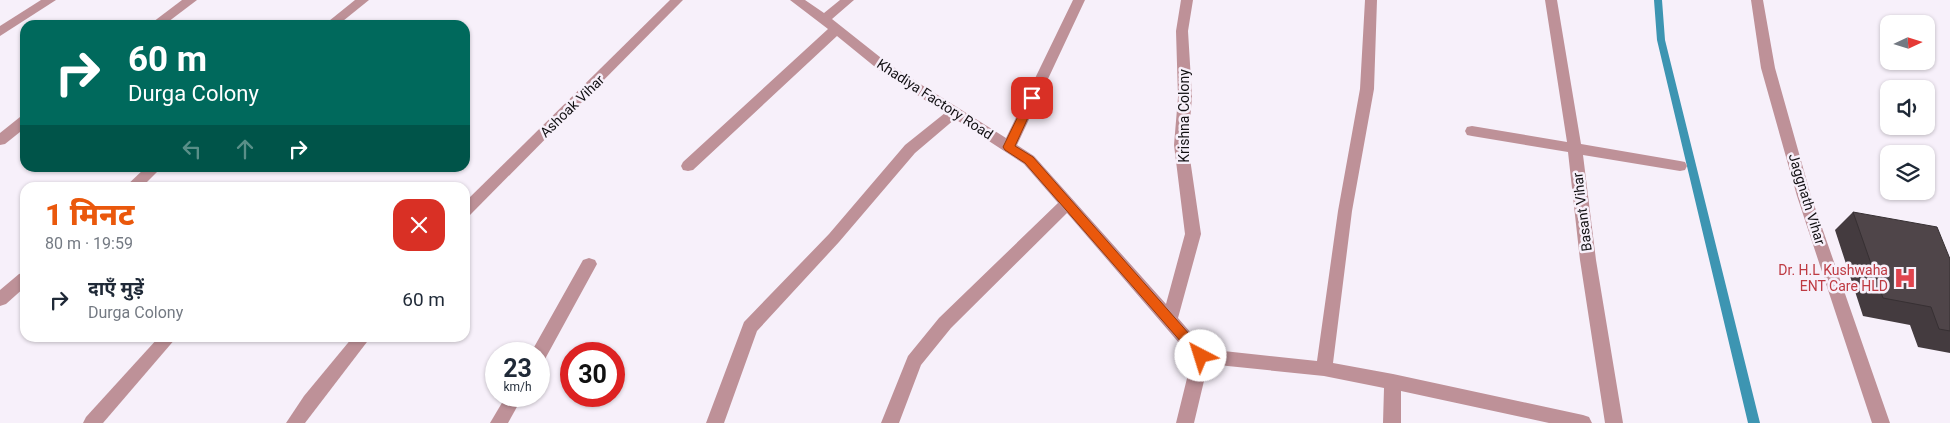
<!DOCTYPE html>
<html lang="hi">
<head>
<meta charset="utf-8">
<style>
	:root { --surface:#fff; --page:#f6f6f7; --text:#1f2937; --muted:#747a83; --accent:#ea580c }
	body { margin:0; font-family:Roboto,"Noto Sans Devanagari",sans-serif; background:var(--page); color:var(--text); height:100vh; display:flex; flex-direction:column; font-size:19px; white-space:nowrap }
	* { box-sizing:border-box; margin:0 }
	p { font-size:16px; color:var(--muted) }
	.icon { flex:none; width:28px; height:28px; fill:none; stroke:currentColor; stroke-width:2; stroke-linecap:round; stroke-linejoin:round }
	.map { position:relative; flex:1; overflow:hidden }
	.side { position:absolute; left:20px; top:182px; width:450px; height:160px; display:flex; flex-direction:column; background:var(--surface); border-radius:15px; box-shadow:0 1px 4px #0004 }
	.side>* { flex:none }
	.hud { position:absolute; left:20px; top:20px; width:450px; height:152px; border-radius:15px; box-shadow:0 1px 4px #0004; background:#00695c; color:#fff; overflow:hidden }
	.needle { width:32px; rotate:86deg }
	.fabs { position:absolute; left:1880px; top:15px; display:grid; gap:10px }
	.fabs a { display:grid; place-items:center; width:55px; height:55px; border-radius:10px; background:var(--surface); box-shadow:0 1px 4px #0004; font-size:25px }
	.speed { position:absolute; left:485px; top:342px; display:flex; gap:10px; font-size:25px; font-weight:700; text-align:center }
	.speed>* { display:grid; place-content:center; width:65px; height:65px; border-radius:50%; background:var(--surface); box-shadow:0 1px 4px #0004; line-height:1 }
	.speed small { font-size:12px; font-weight:400 }
	.speed .limit { border:8px solid #d22; background:#fff; color:#111 }
	.pin { position:absolute; display:grid; place-items:center; width:42px; height:42px; color:#fff; margin:-21px; border-radius:10px; box-shadow:0 2px 8px #0006 }
	.me { position:absolute; width:55px; margin:-28px; rotate:320deg; stroke-linejoin:round; filter:drop-shadow(0 0 4px #0008) }
	.turn { display:flex; align-items:center; gap:18px; height:105px; padding:0 25px; font-size:22px }
	.turn .icon { width:65px; height:65px; stroke-width:2.5 }
	.turn b { display:block; font-size:35px; line-height:42px }
	.lanes { display:flex; align-items:center; height:48px; padding:0 25px; background:#0003; justify-content:center; gap:25px; direction:ltr }
	.lanes .off { opacity:.35 }
	.round { display:grid; place-items:center; flex:none; width:52px; height:52px; border-radius:15px; background:var(--page) }
	.summary { display:flex; align-items:center; justify-content:space-between; height:85px; padding:0 25px }
	h1 { font-size:30px; font-weight:800; line-height:38px; color:var(--accent) }
	ul { padding:0; list-style:none }
	li { display:flex; align-items:center; gap:15px; height:65px; padding:0 25px }
	li div { flex:1 }
	li b { display:block; font-size:19px }
	li em { font-style:normal }
	.map>svg:first-child { display:block }
	.lines { fill:none; stroke-linecap:round; stroke-linejoin:round }
	.stream { fill:#3d95b2; fill-rule:evenodd }
	.minor { fill:#be9198; fill-rule:evenodd }
	.wall { fill:#443b3f }
	.building { fill:#4f4549; stroke:#373033 }
	.route { fill:#ea580c; stroke:#983908 }
	.labels { text-anchor:middle; stroke-width:5; stroke-linejoin:round; paint-order:stroke }
	.street-label { font-size:14px; fill:#121013; stroke:#f7f0fa }
	.health-label { font-size:14px; fill:#be3a42; stroke:#f7f0fa; text-anchor:end }
</style>
</head>
<body>
<div class="map">
<svg width="1950" height="423" viewBox="0 0 1950 423">
	<rect width="100%" height="100%" fill="#f7f0fa"/>
	<g class="lines">
		<path class="stream" d="M1654 0H1662L1665 40 1760 423H1748L1657 40Z"/>
		<g class="minor">
			<path d="M41 0H56L0 36V26Z"/>
			<path d="M182 0H197L164 25H149Z"/>
			<path d="M355 0H369L338 25H324Z"/>
			<path d="M670 0H683L470 215 465 217V202Z"/>
			<path d="M790 0H805L824 13 840 0H854L832 19 890 65 1006 138 1073 0H1085L1017 145 1034 156 1166 304 1185 234 1174 145 1178 97 1176 31 1181 0H1193L1188 31 1192 97 1188 145 1201 234 1178 318 1205 349 1317 361 1338 211 1360 89 1365 0H1377L1374 89 1352 211 1333 363 1393 374 1583 415 1589 417 1592 423H1549L1401 391V423H1383L1384 388 1324 376 1208 364 1194 423H1176L1192 358 1067 213 951 328 921 365 899 423H881L908 356 939 318 1058 203 1024 164 955 119 915 153 839 242 757 331 724 423H706L744 322 829 234 905 145 945 113 880 71 837 36 693 170 688 171 683 170 681 166 683 162 828 29Z"/>
			<path d="M1545 0H1557L1581 144 1680 161 1685 162 1687 166 1685 170 1680 171 1583 155 1596 260 1623 423H1605L1580 260 1568 152 1472 136 1467 135 1465 131 1467 127 1472 126 1567 142Z"/>
			<path d="M1751 0H1763L1775 68 1811 196 1890 423H1872L1797 196 1761 68Z"/>
			<path d="M25 116V128L5 144 0 145V133L20 117Z"/>
			<path d="M145 168H161L141 188H124Z"/>
			<path d="M589 258 595 260 597 264 545 359 539 361V354H531L533 349 583 260Z"/>
			<path d="M25 272V287L6 304 0 306V290L19 274Z"/>
			<path d="M158 338H176L103 423H83L86 417Z"/>
			<path d="M352 338H370L305 423H286L304 396Z"/>
			<path d="M506 396H523L508 423H490Z"/>
		</g>
	</g>
	<path class="wall" d="M1853 212 1950 259V353L1918 347 1910 325 1863 316 1835 230Z"/>
	<path class="building" d="M1853 212 1937 227 1950 259V331L1939 329 1931 307 1883 298Z"/>
	<path class="route" d="M1032 95 1037 98 1015 146 1033 157 1205 352 1207 356 1205 359 1201 361 1196 359 1025 163 1005 150 1003 147 1027 98Z"/>
	<defs>
		<symbol id="hospital-bare" viewBox="-9 -9 18 18"><path d="M-5-5h3v3.5h4V-5h3V5h-3V1.5h-4V5h-3Z" fill="#e0444e" stroke="#f7f0fa" stroke-width="2.5" paint-order="stroke"/></symbol>
	</defs>
	<g fill-rule="evenodd">
		<use href="#hospital-bare" x="1889" y="262" width="32" height="32"/>
	</g>
	<g class="labels">
		<g class="street-label">
			<text transform="translate(935 99) rotate(33)" y="5">Khadiya Factory Road</text>
			<text transform="translate(572 106) rotate(-44)" y="5">Ashoak Vihar</text>
			<text transform="translate(1184 116) rotate(-90)" y="5">Krishna Colony</text>
			<text transform="translate(1807 199) rotate(73)" y="5">Jaggnath Vihar</text>
			<text transform="translate(1582 212) rotate(-97)" y="5">Basant Vihar</text>
		</g>
		<g class="health-label">
			<text x="1888" y="275">Dr. H.L Kushwaha<tspan x="1888" dy="16">ENT Care HLD</tspan></text>
		</g>
	</g>
</svg>
<div class="fabs">
<a><svg class="needle" viewBox="-14 -14 28 28"><path d="M0-13l5 13h-10z" fill="#e53935"/><path d="M0 13l5-13h-10z" fill="#747a83"/></svg></a>
<a><svg class="icon" aria-label="sound" viewBox="0 0 24 24"><path d="M4 9h4l5-4v14l-5-4H4zM17 9q2 3 0 6"/></svg></a>
<a><svg class="icon" aria-label="layers" viewBox="0 0 24 24"><path d="M12 4l9 5-9 5-9-5zM3 14l9 5 9-5"/></svg></a>
</div>
<div class="speed"><div>23<small>km/h</small></div><div class="limit">30</div></div>
<div class="pin" style="left:1032px;top:98px;background:#d93025"><svg class="icon" aria-label="arrive" viewBox="0 0 24 24"><path d="M6 21V4h12l-3 4 3 4H6"/></svg></div>
<svg class="me" style="left:1201px;top:356px" viewBox="-20 -20 40 40"><circle r="19" fill="#fff"/><path d="M0-13L10 11 0 6-10 11z" fill="#ea580c"/></svg>
<div class="hud">
<div class="turn"><svg class="icon" aria-label="right" viewBox="0 0 24 24"><path d="M7 20v-9h11M14 6l5 5-5 5"/></svg><div><b>60 m</b>Durga Colony</div></div>
<div class="lanes"><svg class="icon off" aria-label="left" viewBox="0 0 24 24"><path d="M17 20v-9H6M10 6l-5 5 5 5"/></svg><svg class="icon off" aria-label="ahead" viewBox="0 0 24 24"><path d="M12 20V5M6 11l6-6 6 6"/></svg><svg class="icon" aria-label="right" viewBox="0 0 24 24"><path d="M7 20v-9h11M14 6l5 5-5 5"/></svg></div>
</div>
<section class="side">
<div class="summary"><div><h1>1 मिनट</h1><p>80 m · 19:59</p></div><a class="round" style="background:#d93025;color:#fff"><svg class="icon" aria-label="close" viewBox="0 0 24 24"><path d="M6 6l12 12M18 6L6 18"/></svg></a></div>
<ul>
<li><svg class="icon" aria-label="right" viewBox="0 0 24 24"><path d="M7 20v-9h11M14 6l5 5-5 5"/></svg><div><b>दाएँ मुड़ें</b><p>Durga Colony</p></div><em>60 m</em></li>
</ul>
</section>
</div>
</body>
</html>
